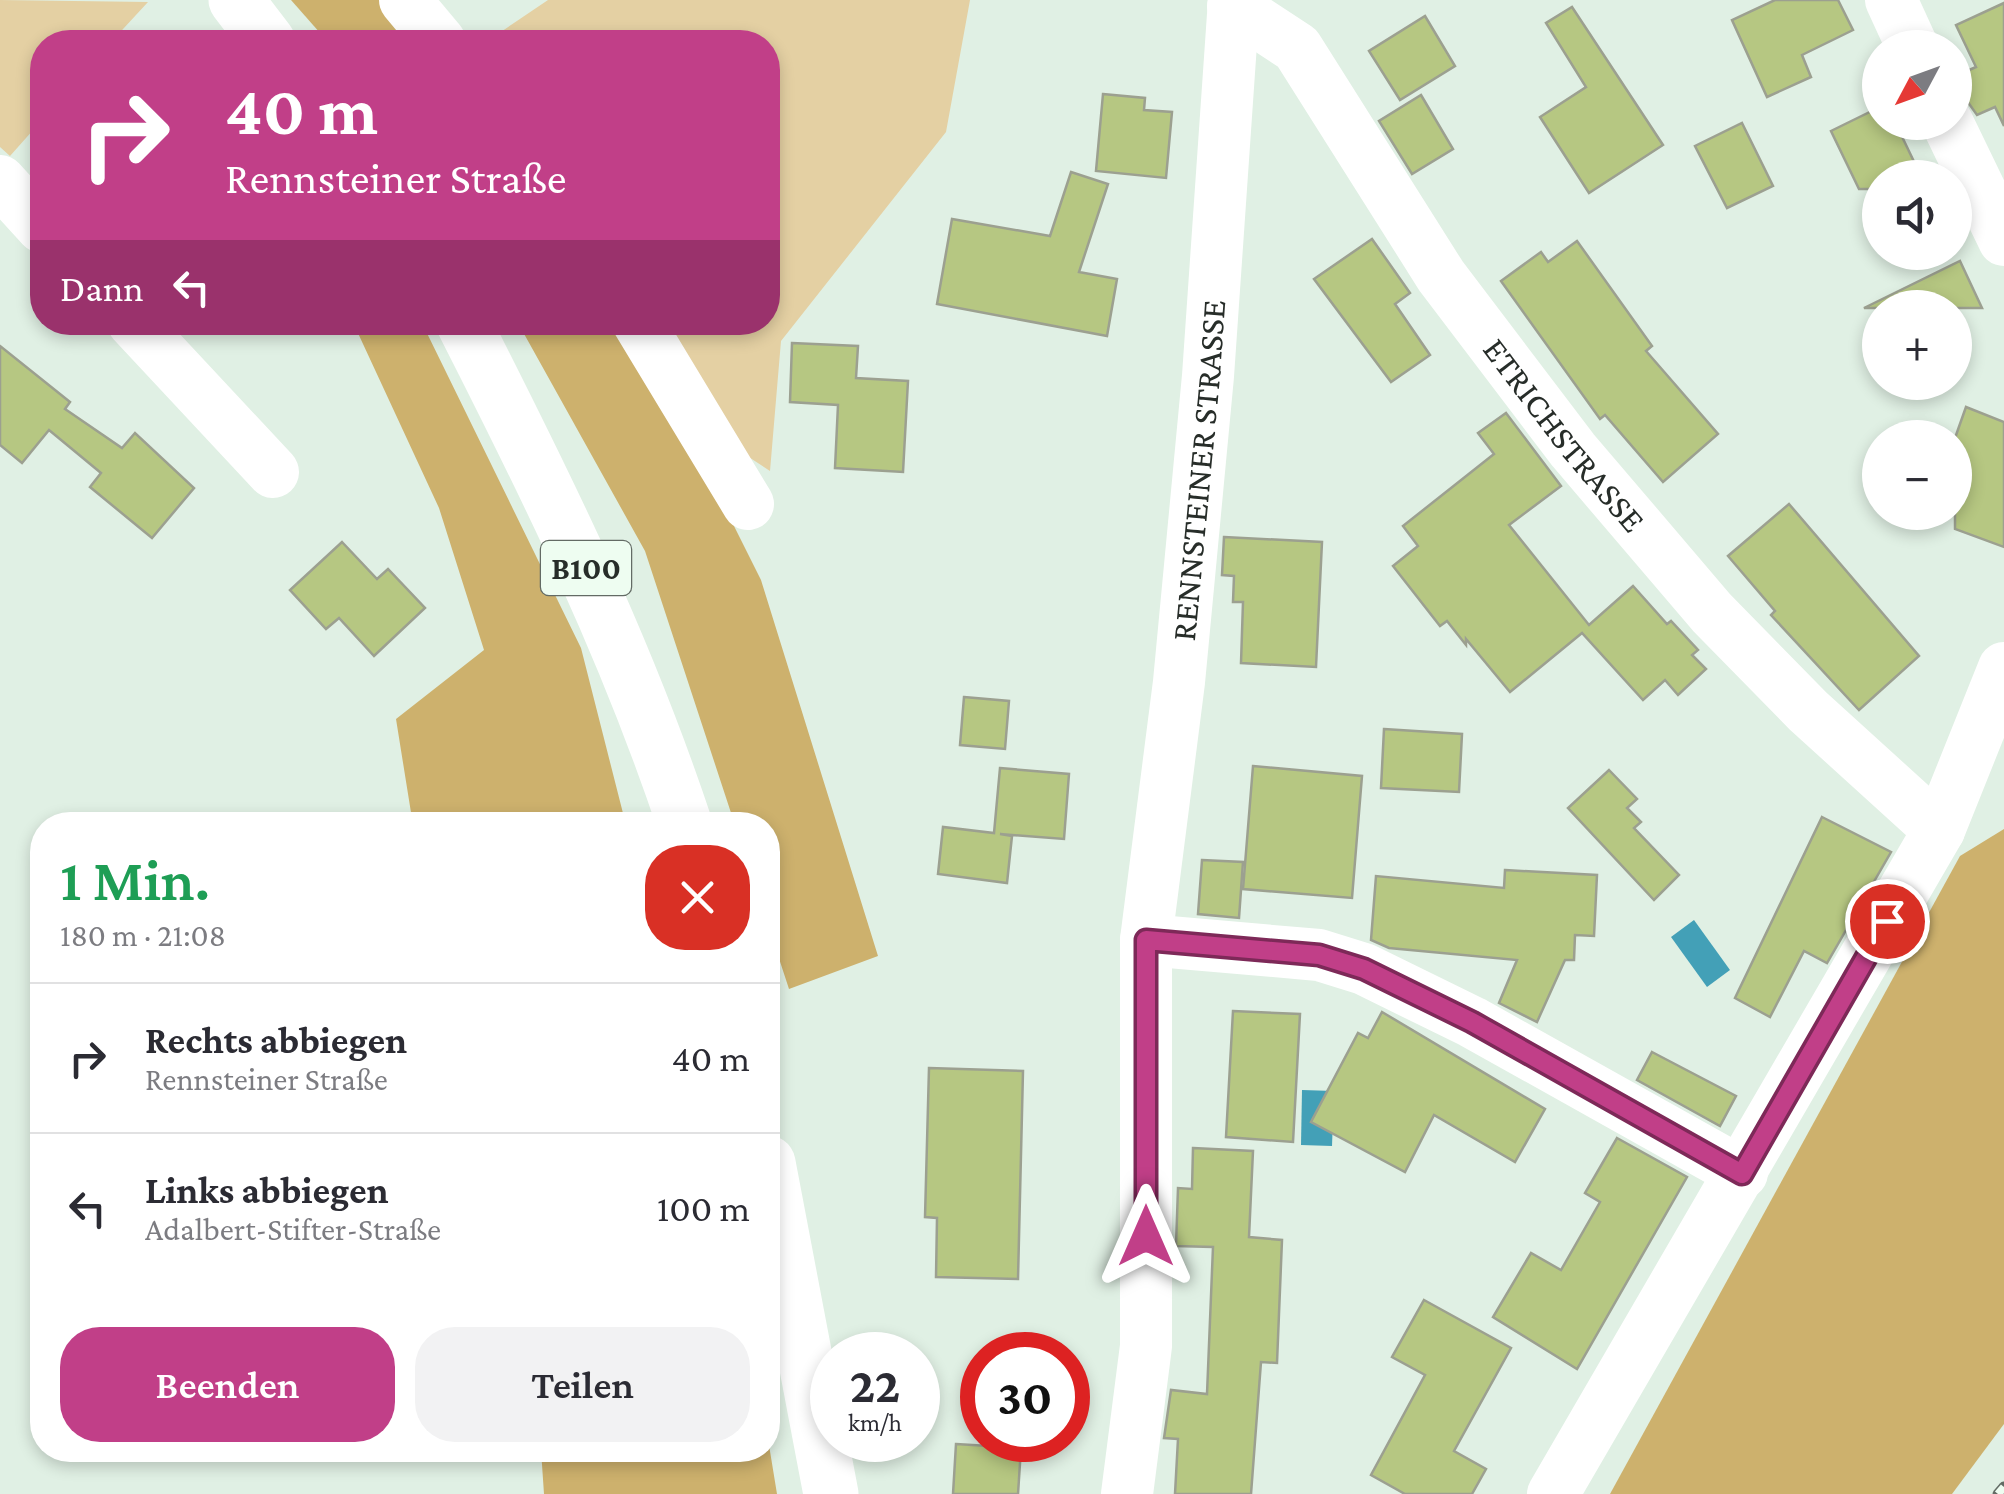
<!DOCTYPE html>
<html lang="de">
<head>
<meta charset="utf-8">
<style>
	:root { --surface:#fff; --page:#f2f2f3; --text:#2b2b33; --muted:#7c7c81; --line:#e1e1e2; --accent:#c13f88 }
	body { margin:0; font-family:"Crimson Pro",serif; background:var(--page); color:var(--text); height:100vh; display:flex; flex-direction:column; font-size:38px; white-space:nowrap }
	* { box-sizing:border-box; margin:0 }
	p { font-size:32px; color:var(--muted) }
	.icon { flex:none; width:55px; height:55px; fill:none; stroke:currentColor; stroke-width:2; stroke-linecap:round; stroke-linejoin:round }
	.map { position:relative; flex:1; overflow:hidden }
	.side { position:absolute; left:30px; top:812px; width:750px; height:650px; display:flex; flex-direction:column; background:var(--surface); border-radius:40px; box-shadow:0 5px 15px #0003 }
	.side>* { flex:none }
	.top-card { position:absolute; left:30px; top:30px; width:750px; height:305px; border-radius:40px; box-shadow:0 5px 15px #0003; background:#c13f88; color:#fff; overflow:hidden }
	.needle { width:65px; rotate:229deg }
	.buttons { position:absolute; left:1862px; top:30px; display:grid; gap:20px }
	.buttons a { display:grid; place-items:center; width:110px; height:110px; border-radius:50%; background:var(--surface); box-shadow:0 5px 15px #0003; font-size:50px }
	.speed { position:absolute; left:810px; top:1332px; display:flex; gap:20px; font-size:50px; font-weight:700; text-align:center }
	.speed>* { display:grid; place-content:center; width:130px; height:130px; border-radius:50%; background:var(--surface); box-shadow:0 5px 15px #0003; line-height:1 }
	.speed small { font-size:25px; font-weight:400 }
	.speed .limit { border:15px solid #d22; background:#fff; color:#111 }
	.pin { position:absolute; display:grid; place-items:center; width:85px; height:85px; color:#fff; margin:-42px; border:5px solid #fff; border-radius:50%; box-shadow:0 2px 10px #0007 }
	.me { position:absolute; width:110px; margin:-55px; rotate:0deg; stroke-linejoin:round; filter:drop-shadow(0 0 8px #0008) }
	.turn { display:flex; align-items:center; gap:35px; height:210px; padding:0 30px; font-size:45px }
	.turn .icon { width:130px; height:130px; stroke-width:2.5 }
	.turn b { display:block; font-size:70px; line-height:85px }
	.then { display:flex; align-items:center; height:95px; padding:0 30px; background:#0003; gap:20px; font-size:38px }
	.round { display:grid; place-items:center; flex:none; width:105px; height:105px; border-radius:40px; background:var(--page) }
	.headline { display:flex; align-items:center; justify-content:space-between; height:170px; padding:0 30px }
	h1 { font-size:60px; font-weight:600; line-height:75px; color:#1e9e55 }
	.button { display:flex; gap:20px; margin-top:auto; padding:20px 30px }
	.button a { flex:1; height:115px; border-radius:40px; background:var(--accent); color:#fff; font-size:40px; font-weight:600; line-height:115px; text-align:center }
	.button a+a { background:var(--page); color:var(--text) }
	ul { padding:0; list-style:none }
	li { display:flex; align-items:center; gap:30px; height:150px; padding:0 30px; border-top:2px solid var(--line) }
	li div { flex:1 }
	li b { display:block; font-size:38px }
	li em { font-style:normal }
	.map>svg:first-child { display:block }
	.green { fill:#e4d0a3 }
	.forest { fill:#cdb16d }
	.water { fill:#43a0b7 }
	.building { fill:#b6c782; stroke:#9ca090; stroke-width:2.5 }
	.lines { fill:none; stroke-linecap:round; stroke-linejoin:round }
	.street { stroke:#fff; stroke-width:52 }
	.primary { stroke:#fff; stroke-width:55 }
	.rail-casing { stroke:#626b64; stroke-width:11 }
	.rail { stroke:#eefdf1; stroke-width:8; stroke-dasharray:22; stroke-linecap:butt }
	.route-casing { stroke:#7d2958; stroke-width:25 }
	.route { stroke:#c13f88; stroke-width:18 }
	.labels { text-anchor:middle; stroke-width:9; stroke-linejoin:round; paint-order:stroke }
	.shield { fill:#eefdf1; stroke:#636b65; stroke-width:2.5 }
	.shield-label { font-size:32px; font-weight:bold; fill:#272d29 }
	.street-label { font-size:35px; fill:#272d29; stroke:#eefdf1 }
</style>
</head>
<body>
<div class="map">
<svg width="2004" height="1494" viewBox="0 0 2004 1494">
	<rect width="100%" height="100%" fill="#e0f0e4"/>
	<g class="green">
		<path d="M0 0 148 2 111 42H42V120L10 156 0 147Z"/>
		<path d="M548 0H970L946 132 781 341 770 471 735 448 655 323 768 322V42H486Z"/>
	</g>
	<g class="forest">
		<path d="M291 0H387L421 42H328Z"/>
		<path d="M366 323H422L581 648 626 825H413L396 719 484 650 439 508 357 331Z"/>
		<path d="M518 323H620L669 396 761 580 878 956 789 989 768 925V825H735L645 551Z"/>
		<path d="M2004 829V1424L1952 1494H1610L1960 856Z"/>
		<path d="M768 1439 777 1494H544L541 1450H768Z"/>
	</g>
	<g class="water">
		<path d="M1694 920 1730 970 1707 987 1671 937Z"/>
		<path d="M1302 1090 1334 1091 1332 1146 1301 1145Z"/>
	</g>
	<g class="building">
		<path d="M1775 0H1838L1853 30 1802 55 1811 77 1767 97 1732 20Z"/>
		<path d="M2004 3V126L1995 107 1977 115 1965 98 1955 94V76L1976 67 1956 25Z"/>
		<path d="M1572 7 1663 145 1589 193 1540 117 1586 87 1546 23Z"/>
		<path d="M1425 16 1455 66 1400 100 1369 51Z"/>
		<path d="M1103 94 1145 98 1144 110 1172 112 1166 178 1096 171Z"/>
		<path d="M1421 95 1453 149 1412 174 1379 121Z"/>
		<path d="M1880 107V122H1895L1917 168 1897 178H1880V186L1873 189H1859L1831 131Z"/>
		<path d="M1742 123 1773 186 1727 208 1695 146Z"/>
		<path d="M1071 172 1108 184 1079 272 1117 279 1107 336 937 304 952 219 1050 236Z"/>
		<path d="M1372 239 1410 293 1395 304 1430 355 1391 382 1314 279Z"/>
		<path d="M1577 241 1652 346 1646 351 1718 434 1663 482 1605 415 1600 419 1501 281 1541 252 1548 262Z"/>
		<path d="M1960 261 1982 308H1864Z"/>
		<path d="M792 343 858 346 856 378 908 381 903 472 835 468 838 405 790 402Z"/>
		<path d="M0 346 70 402 65 409 122 448 135 433 194 488 152 538 90 487 101 473 49 430 22 463 0 445Z"/>
		<path d="M1966 407 2004 422V547L1955 529V438Z"/>
		<path d="M1506 413 1561 486 1509 525 1589 625 1633 586 1667 624 1671 621 1698 650 1692 655 1706 669 1678 695 1665 680 1643 700 1582 633 1510 692 1466 639V645L1447 621 1440 626 1393 566 1418 546 1403 526 1494 454 1478 433Z"/>
		<path d="M1789 504 1919 656 1859 710 1771 615 1775 611 1728 556Z"/>
		<path d="M1224 537 1322 542 1316 667 1241 663 1243 602H1233L1234 576 1222 575Z"/>
		<path d="M342 542 377 579 388 569 425 608 374 656 339 618 326 629 290 590Z"/>
		<path d="M964 697 1009 701 1005 749 960 745Z"/>
		<path d="M1384 729 1462 734 1459 792 1381 788Z"/>
		<path d="M1253 766 1362 776 1352 898 1243 889Z"/>
		<path d="M1000 768 1069 774 1064 839 1000 834 1012 836 1007 883 938 874 943 827 994 833Z"/>
		<path d="M1609 770 1637 799 1627 808 1641 822 1634 828 1679 875 1654 900 1568 808Z"/>
		<path d="M1822 817 1891 852 1827 963 1804 951 1770 1017 1735 998Z"/>
		<path d="M1202 860 1243 862 1239 918 1198 914Z"/>
		<path d="M1505 870 1597 875 1594 936 1575 935 1574 960H1565L1537 1022 1499 1003 1517 960 1389 948 1371 940 1376 876 1504 888Z"/>
		<path d="M1233 1011 1300 1014 1293 1142 1226 1137Z"/>
		<path d="M1382 1012 1545 1109 1515 1162 1434 1115 1405 1172 1311 1122 1358 1033 1368 1038Z"/>
		<path d="M1652 1052 1736 1096 1720 1126 1637 1080Z"/>
		<path d="M929 1068 1023 1071 1018 1279 936 1277 937 1218 925 1217Z"/>
		<path d="M1617 1138 1687 1177 1577 1369 1493 1317 1531 1253 1561 1270 1600 1202 1585 1193Z"/>
		<path d="M1193 1148 1253 1151 1249 1237 1282 1240 1277 1363 1261 1362 1251 1494H1175L1178 1439 1164 1438 1171 1390 1207 1394 1213 1247 1176 1246 1178 1188 1192 1189Z"/>
		<path d="M1424 1300 1511 1348 1454 1451 1486 1469 1472 1494H1405L1371 1475 1425 1375 1392 1357Z"/>
		<path d="M956 1444 1021 1448 1018 1494H953Z"/>
	</g>
	<g class="lines">
		<g class="street">
			<path d="M405 0 440 42"/>
			<path id="s1" d="M1244 0 1233 6 1297 48 1441 276 1573 450 1712 613 1808 711 1939 830"/>
			<path d="M1891 0 1913 48"/>
			<path d="M1947 122 2004 240"/>
			<path d="M0 181 42 227"/>
			<path d="M133 322 273 472"/>
			<path d="M638 322 748 504"/>
			<path d="M1146 940 1319 955 1364 969 1472 1022 1742 1173"/>
			<path id="s2" d="M1127 1494 1146 1346V940L1179 682 1208 376 1234 0"/>
			<path d="M1553 1494 1939 830 2004 668"/>
		</g>
		<g class="primary">
			<path d="M236 0 268 42"/>
			<path d="M463 322C549 491 625 645 685 825"/>
			<path d="M768 1163 831 1494"/>
		</g>
		<defs>
			<path id="rail" d="M1998 1494 2004 1487"/>
		</defs>
		<use href="#rail" class="rail-casing"/>
		<use href="#rail" class="rail"/>
	</g>
	<g class="lines">
		<defs>
			<path id="route" d="M1146 1236V940L1319 955 1364 969 1472 1022 1742 1174 1887 921"/>
		</defs>
		<use href="#route" class="route-casing"/>
		<use href="#route" class="route"/>
	</g>
	<g class="labels">
		<rect class="shield" x="541" y="541" width="90" height="54" rx="8"/>
		<g class="shield-label">
			<text x="586" y="579">B100</text>
		</g>
		<g class="street-label">
			<text dy="12" stroke="none"><textPath href="#s1" startOffset="560">ETRICHSTRASSE</textPath></text>
			<text dy="12" stroke="none"><textPath href="#s2" startOffset="1028">RENNSTEINER STRASSE</textPath></text>
		</g>
	</g>
</svg>
<div class="buttons">
<a><svg class="needle" viewBox="-14 -14 28 28"><path d="M0-13l5 13h-10z" fill="#e53935"/><path d="M0 13l5-13h-10z" fill="#7c7c81"/></svg></a>
<a><svg class="icon" aria-label="sound" viewBox="0 0 24 24"><path d="M4 9h4l5-4v14l-5-4H4zM17 9q2 3 0 6"/></svg></a>
<a>+</a>
<a>−</a>
</div>
<div class="speed"><div>22<small>km/h</small></div><div class="limit">30</div></div>
<div class="pin" style="left:1887px;top:921px;background:#d93025"><svg class="icon" aria-label="arrive" viewBox="0 0 24 24"><path d="M6 21V4h12l-3 4 3 4H6"/></svg></div>
<svg class="me" style="left:1146px;top:1236px" viewBox="-20 -20 40 40"><path d="M0-17L14 15 0 8-14 15z" fill="#c13f88" stroke="#fff" stroke-width="4"/></svg>
<div class="top-card">
<div class="turn"><svg class="icon" aria-label="right" viewBox="0 0 24 24"><path d="M7 20v-9h11M14 6l5 5-5 5"/></svg><div><b>40 m</b>Rennsteiner Straße</div></div>
<div class="then">Dann<svg class="icon" aria-label="left" viewBox="0 0 24 24"><path d="M17 20v-9H6M10 6l-5 5 5 5"/></svg></div>
</div>
<section class="side">
<div class="headline"><div><h1>1 Min.</h1><p>180 m · 21:08</p></div><a class="round" style="background:#d93025;color:#fff"><svg class="icon" aria-label="close" viewBox="0 0 24 24"><path d="M6 6l12 12M18 6L6 18"/></svg></a></div>
<ul>
<li><svg class="icon" aria-label="right" viewBox="0 0 24 24"><path d="M7 20v-9h11M14 6l5 5-5 5"/></svg><div><b>Rechts abbiegen</b><p>Rennsteiner Straße</p></div><em>40 m</em></li>
<li><svg class="icon" aria-label="left" viewBox="0 0 24 24"><path d="M17 20v-9H6M10 6l-5 5 5 5"/></svg><div><b>Links abbiegen</b><p>Adalbert-Stifter-Straße</p></div><em>100 m</em></li>
</ul>
<div class="button"><a>Beenden</a><a>Teilen</a></div>
</section>
</div>
</body>
</html>
